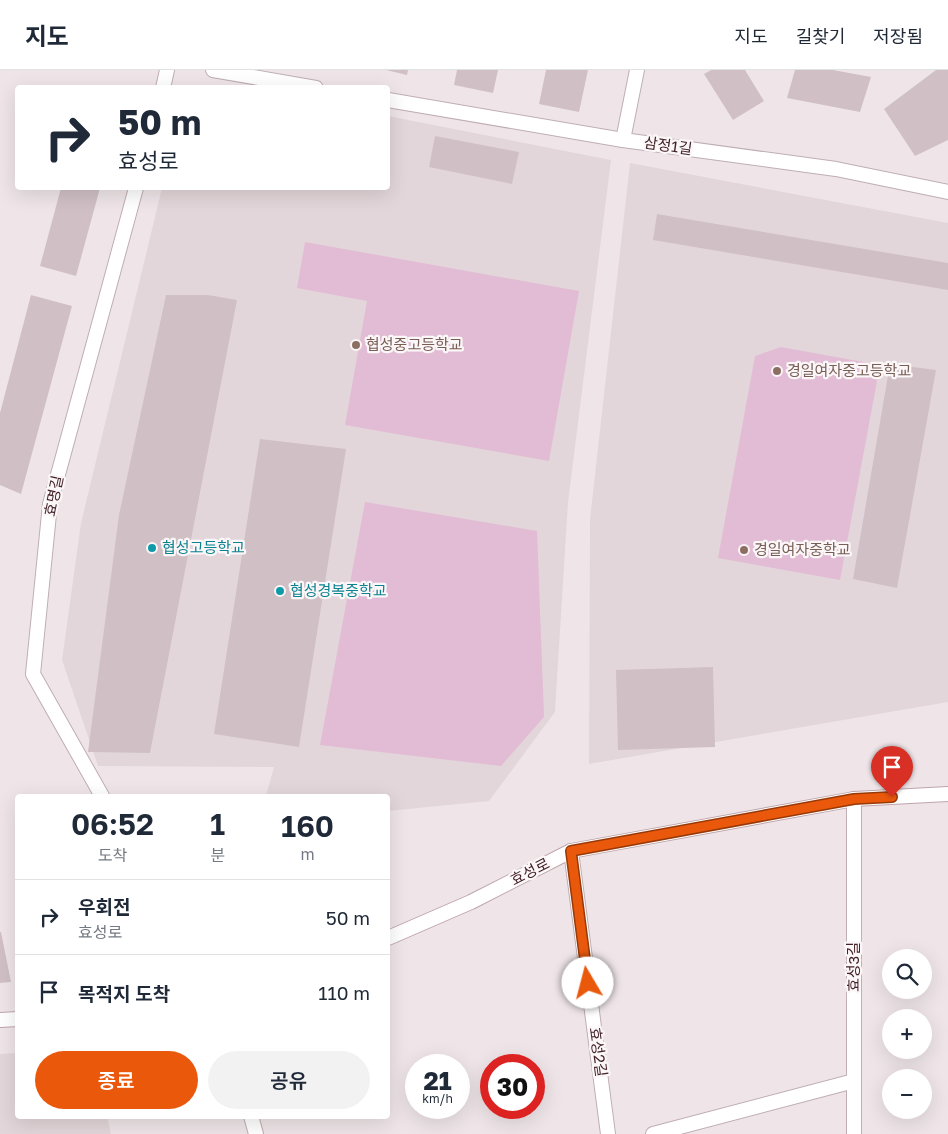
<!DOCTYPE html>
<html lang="ko">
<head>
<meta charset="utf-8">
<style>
	:root { --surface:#fff; --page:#f2f2f3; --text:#1f2937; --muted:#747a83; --line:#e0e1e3; --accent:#ea580c }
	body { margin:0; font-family:"Golos Text","Noto Sans KR",sans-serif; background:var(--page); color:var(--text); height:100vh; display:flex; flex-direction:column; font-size:19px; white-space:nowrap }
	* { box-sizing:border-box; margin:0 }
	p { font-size:16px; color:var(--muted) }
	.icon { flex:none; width:28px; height:28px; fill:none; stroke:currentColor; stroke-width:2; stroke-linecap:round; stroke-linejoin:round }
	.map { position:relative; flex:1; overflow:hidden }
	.side { position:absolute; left:15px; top:724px; width:375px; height:325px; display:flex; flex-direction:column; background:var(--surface); border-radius:5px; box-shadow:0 5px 20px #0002 }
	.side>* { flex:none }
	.banner { position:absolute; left:15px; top:15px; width:375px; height:105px; border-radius:5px; box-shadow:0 5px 20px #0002; background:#fff; color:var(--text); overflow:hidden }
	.controls { position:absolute; left:882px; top:879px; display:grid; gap:10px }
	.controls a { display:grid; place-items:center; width:50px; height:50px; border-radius:50%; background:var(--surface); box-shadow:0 5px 20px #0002; font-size:25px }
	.speed { position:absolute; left:405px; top:984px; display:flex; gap:10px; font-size:25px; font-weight:700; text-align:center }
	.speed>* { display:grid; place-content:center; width:65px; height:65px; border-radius:50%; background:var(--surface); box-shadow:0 5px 20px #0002; line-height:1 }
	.speed small { font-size:12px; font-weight:400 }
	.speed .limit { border:8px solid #d22; background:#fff; color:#111 }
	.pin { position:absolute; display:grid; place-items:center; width:42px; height:42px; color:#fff; margin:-51px -21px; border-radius:50% 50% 50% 0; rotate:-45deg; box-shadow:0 0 5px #0007 }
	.pin .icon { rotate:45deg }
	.me { position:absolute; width:55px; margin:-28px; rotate:352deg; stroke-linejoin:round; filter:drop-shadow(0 0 4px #0008) }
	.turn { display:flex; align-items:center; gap:18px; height:105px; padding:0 20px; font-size:22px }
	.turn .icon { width:65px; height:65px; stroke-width:2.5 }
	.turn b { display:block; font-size:35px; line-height:42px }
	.eta { display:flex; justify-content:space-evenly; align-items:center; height:85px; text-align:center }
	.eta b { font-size:30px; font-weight:600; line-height:35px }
	.button { display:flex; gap:10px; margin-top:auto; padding:10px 20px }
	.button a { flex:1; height:58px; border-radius:30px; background:var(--accent); color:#fff; font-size:20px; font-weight:600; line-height:58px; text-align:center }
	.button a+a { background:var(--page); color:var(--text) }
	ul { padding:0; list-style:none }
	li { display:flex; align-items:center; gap:15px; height:75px; padding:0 20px; border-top:1px solid var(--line) }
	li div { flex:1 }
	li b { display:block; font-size:19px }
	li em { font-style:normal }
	header { display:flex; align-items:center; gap:30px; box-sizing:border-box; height:70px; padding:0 25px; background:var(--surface); border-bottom:1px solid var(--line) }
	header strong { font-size:24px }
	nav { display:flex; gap:28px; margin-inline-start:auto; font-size:18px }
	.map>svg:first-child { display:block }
	.built { fill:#e3d6da }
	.pitch { fill:#e2bcd4 }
	.building { fill:#d0c0c6 }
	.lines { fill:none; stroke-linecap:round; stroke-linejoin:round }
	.minor-casing { stroke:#bfaeb2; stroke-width:16 }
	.tertiary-casing { stroke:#bfaeb2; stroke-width:16 }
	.secondary-casing { stroke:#bfa5ab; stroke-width:16 }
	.minor { stroke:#fff; stroke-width:14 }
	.tertiary { stroke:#fff; stroke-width:14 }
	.secondary { stroke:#fff; stroke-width:14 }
	.route-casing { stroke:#983908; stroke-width:12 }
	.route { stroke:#ea580c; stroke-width:9 }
	.education-dot { fill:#8d6e63; stroke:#fbf6f8; stroke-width:2 }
	.culture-dot { fill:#0f9aa8; stroke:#fbf6f8; stroke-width:2 }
	.labels { text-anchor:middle; stroke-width:4.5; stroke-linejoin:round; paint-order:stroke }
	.street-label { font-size:15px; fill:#432227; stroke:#fbf6f8 }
	.education-label { font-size:15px; fill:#785e54; stroke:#fbf6f8; text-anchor:start }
	.culture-label { font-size:15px; fill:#0d838f; stroke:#fbf6f8; text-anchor:start }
</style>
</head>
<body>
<header>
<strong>지도</strong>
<nav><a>지도</a><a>길찾기</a><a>저장됨</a></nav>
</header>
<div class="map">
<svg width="948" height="1064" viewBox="0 0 948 1064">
	<rect width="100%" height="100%" fill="#efe5e8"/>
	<g class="built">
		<path d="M388 46 611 90 568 433 555 642 489 731 388 741V726H266L274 697 98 696 62 590 81 453 162 118H388Z"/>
		<path d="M630 93 948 153V632L589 694 590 449Z"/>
		<path d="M17 983 18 1046H107L111 1064H0V984Z"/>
	</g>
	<g class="pitch">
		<path d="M305 172 579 221 549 391 345 355 367 231 297 218Z"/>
		<path d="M781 277 880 295 840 510 718 488 755 286Z"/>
		<path d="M365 432 537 461 544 647 501 696 320 675Z"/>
	</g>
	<g class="building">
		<path d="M386 0H408L407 5Z"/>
		<path d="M457 0H498L493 23 454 15Z"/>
		<path d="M546 0H588L579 42 539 34Z"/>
		<path d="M711 0H745L764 31 733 50 704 4Z"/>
		<path d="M795 0H833L871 7 860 42 787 28Z"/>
		<path d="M936 0H948V70L915 86 884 39Z"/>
		<path d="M435 66 519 82 512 114 429 97Z"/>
		<path d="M61 118H100L76 206 40 196Z"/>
		<path d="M657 144 948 193V220L653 170Z"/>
		<path d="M31 225 72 236 21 424 0 415V343Z"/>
		<path d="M166 225H208L237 230 150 683 88 682 119 445Z"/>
		<path d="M890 294 936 300 897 518 853 509Z"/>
		<path d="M260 369 346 379 299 677 214 664Z"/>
		<path d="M713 597 715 677 618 680 616 600Z"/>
		<path d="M0 862H1L11 912 0 913Z"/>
	</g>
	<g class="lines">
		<defs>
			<g id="minor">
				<path d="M213 0 316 18"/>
				<path d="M388 30 623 70 836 99 948 122"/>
				<path d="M623 70 637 0"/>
				<path d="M571 781 608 1064"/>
				<path d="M653 1064 854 1011"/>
				<path d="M854 1064V729"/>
			</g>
			<g id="tertiary">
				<path d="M163 18 167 0"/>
				<path d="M102 726 33 604 50 434 136 118"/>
				<path d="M251 1046 256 1064"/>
			</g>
			<g id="secondary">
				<path d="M388 868 471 832 571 781 854 729 948 724"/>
				<path d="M0 950 18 949"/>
			</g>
		</defs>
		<use href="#minor" class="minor-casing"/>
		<use href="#tertiary" class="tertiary-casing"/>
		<use href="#secondary" class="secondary-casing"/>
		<use href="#minor" class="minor"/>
		<use href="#tertiary" class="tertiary"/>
		<use href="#secondary" class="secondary"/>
	</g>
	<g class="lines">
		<defs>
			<path id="route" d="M588 913 571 781 854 729 892 727"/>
		</defs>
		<use href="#route" class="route-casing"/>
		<use href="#route" class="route"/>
	</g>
	<g class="education-dot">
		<circle cx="356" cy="275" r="5"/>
		<circle cx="777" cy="301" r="5"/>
		<circle cx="744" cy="480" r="5"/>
	</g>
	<g class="culture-dot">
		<circle cx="152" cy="478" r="5"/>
		<circle cx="280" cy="521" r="5"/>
	</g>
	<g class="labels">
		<g class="street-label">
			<text transform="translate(668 76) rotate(8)" y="5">삼정1길</text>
			<text transform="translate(54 426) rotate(-78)" y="5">효명길</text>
			<text transform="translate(530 802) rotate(-27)" y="5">효성로</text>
			<text transform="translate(854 897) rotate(-90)" y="5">효성3길</text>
			<text transform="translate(598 982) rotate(82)" y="5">효성2길</text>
		</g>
		<g class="education-label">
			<text x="366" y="280">협성중고등학교</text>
			<text x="787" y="306">경일여자중고등학교</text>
			<text x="754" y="485">경일여자중학교</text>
		</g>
		<g class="culture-label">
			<text x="162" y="483">협성고등학교</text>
			<text x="290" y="526">협성경복중학교</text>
		</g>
	</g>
</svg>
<div class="controls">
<a><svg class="icon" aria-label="search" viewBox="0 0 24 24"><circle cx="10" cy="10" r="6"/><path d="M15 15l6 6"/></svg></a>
<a>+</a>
<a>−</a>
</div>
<div class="speed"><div>21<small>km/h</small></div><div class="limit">30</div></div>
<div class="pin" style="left:892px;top:727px;background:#d93025"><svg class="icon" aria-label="arrive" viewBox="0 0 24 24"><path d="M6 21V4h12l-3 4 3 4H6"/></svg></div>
<svg class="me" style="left:588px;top:913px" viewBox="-20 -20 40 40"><circle r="19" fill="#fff"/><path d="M0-13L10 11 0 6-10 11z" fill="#ea580c"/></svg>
<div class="banner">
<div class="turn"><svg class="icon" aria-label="right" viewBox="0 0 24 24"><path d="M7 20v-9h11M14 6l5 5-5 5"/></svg><div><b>50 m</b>효성로</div></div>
</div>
<section class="side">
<div class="eta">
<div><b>06:52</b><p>도착</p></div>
<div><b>1</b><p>분</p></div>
<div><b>160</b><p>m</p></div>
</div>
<ul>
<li><svg class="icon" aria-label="right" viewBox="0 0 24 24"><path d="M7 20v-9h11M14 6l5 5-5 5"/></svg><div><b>우회전</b><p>효성로</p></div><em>50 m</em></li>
<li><svg class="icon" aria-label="arrive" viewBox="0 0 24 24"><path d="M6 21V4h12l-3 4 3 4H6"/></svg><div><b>목적지 도착</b></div><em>110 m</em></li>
</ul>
<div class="button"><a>종료</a><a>공유</a></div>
</section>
</div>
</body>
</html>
